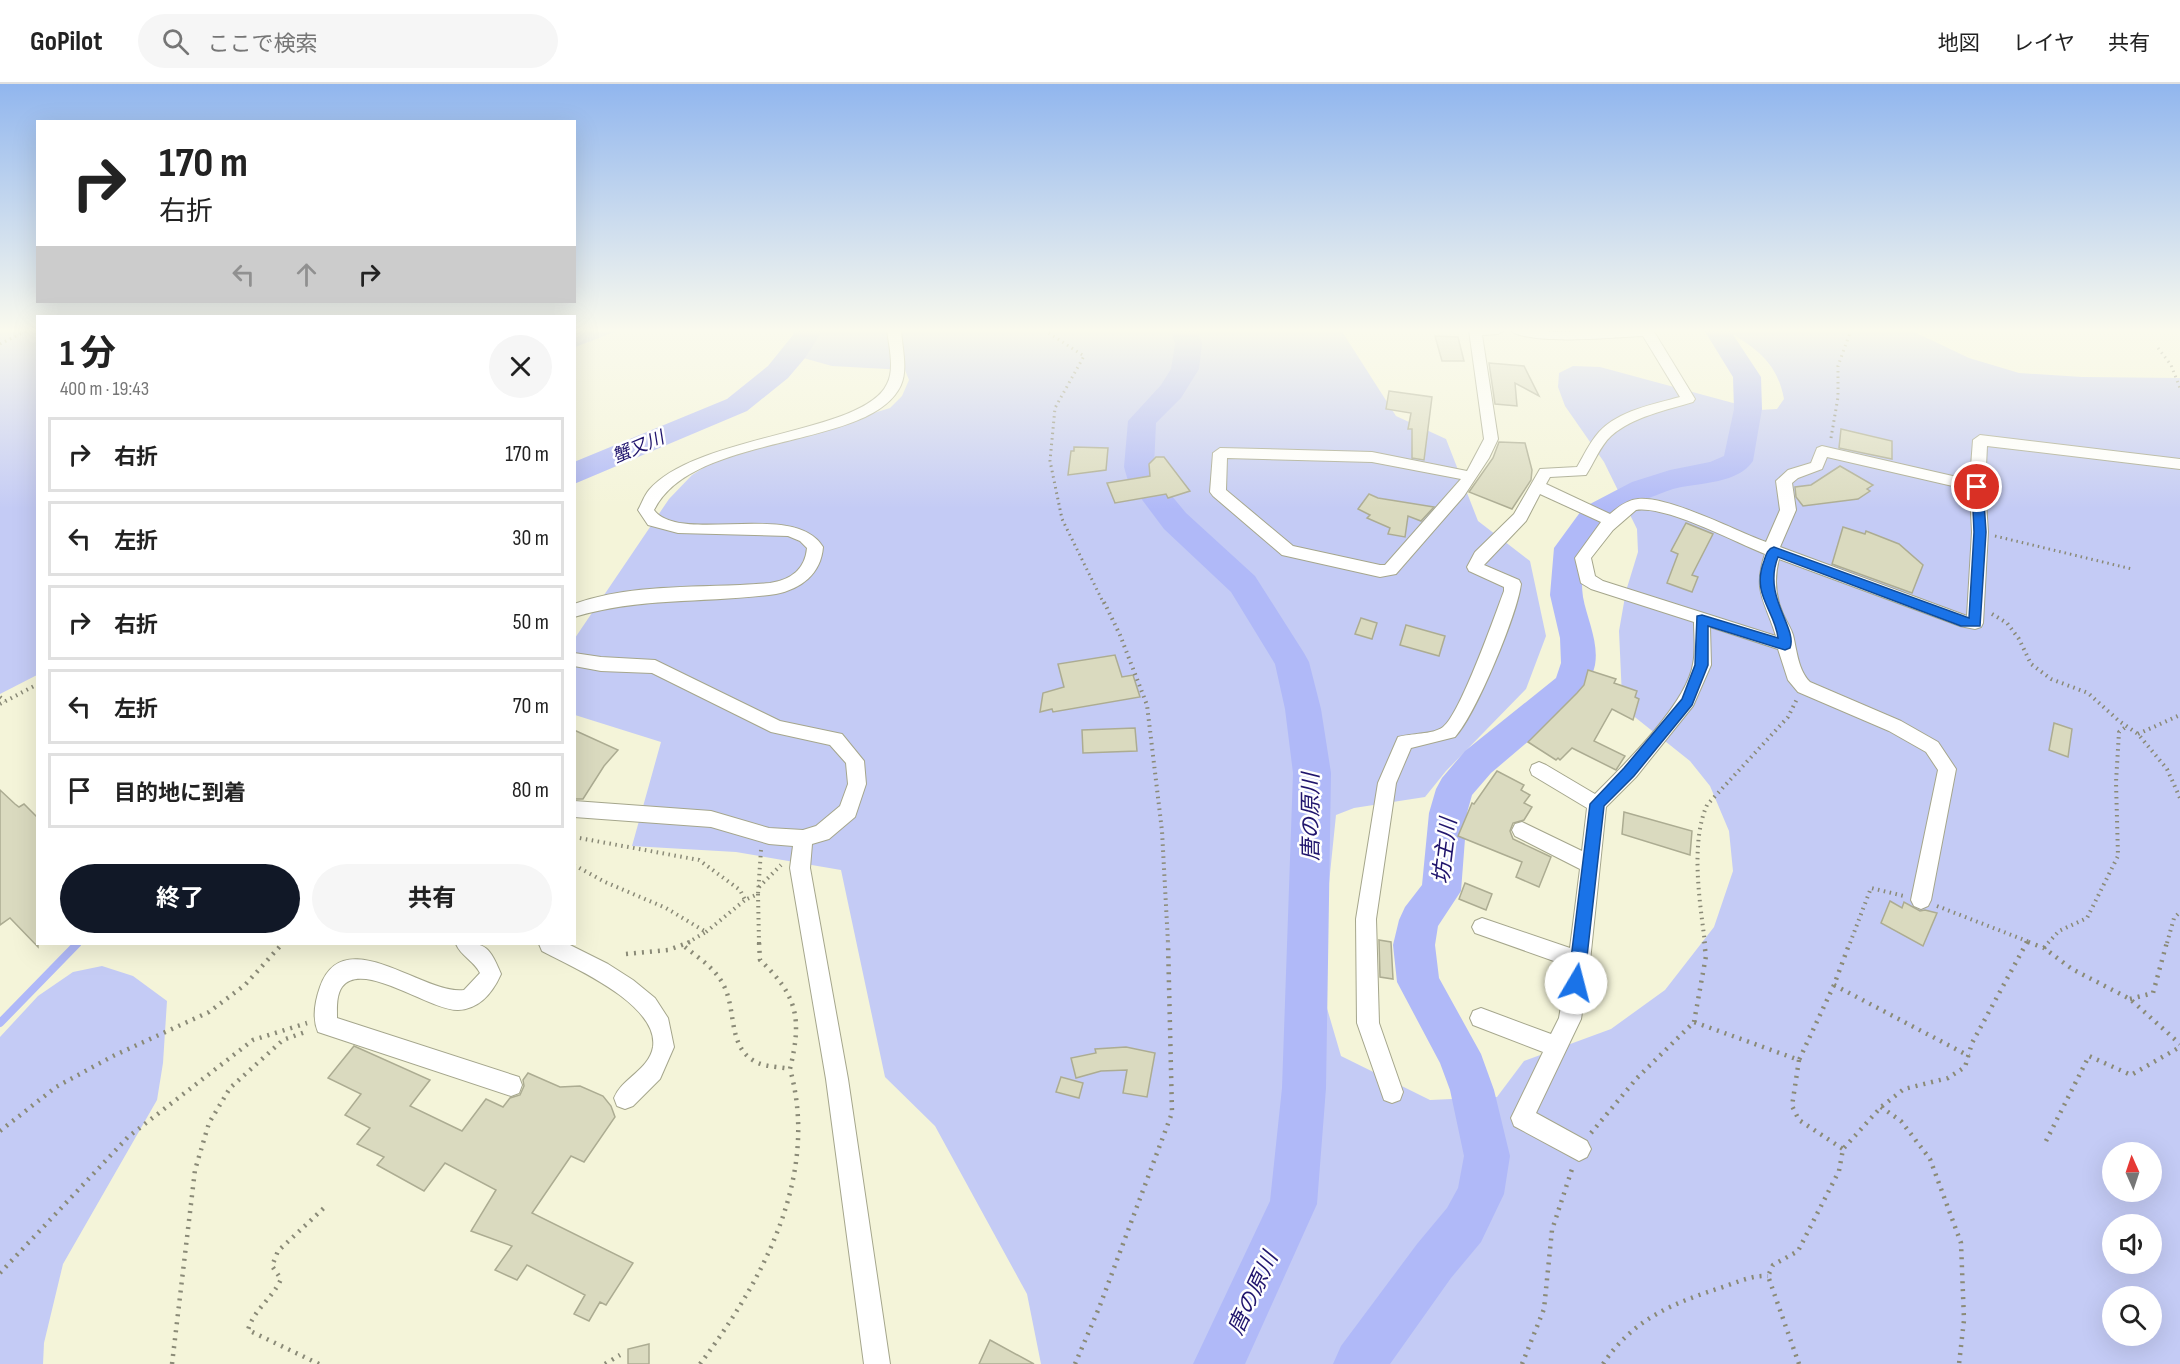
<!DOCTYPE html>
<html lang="ja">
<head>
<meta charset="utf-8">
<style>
	:root { --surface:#fff; --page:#f6f6f6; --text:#222; --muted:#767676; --line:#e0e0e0; --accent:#111827 }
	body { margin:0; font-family:"Sofia Sans Condensed","Noto Sans JP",sans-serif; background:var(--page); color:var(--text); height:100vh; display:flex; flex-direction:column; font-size:22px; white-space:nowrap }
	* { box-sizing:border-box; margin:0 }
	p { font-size:20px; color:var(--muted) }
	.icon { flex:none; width:33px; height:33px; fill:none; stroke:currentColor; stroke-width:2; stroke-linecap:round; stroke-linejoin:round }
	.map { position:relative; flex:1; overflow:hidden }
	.details { position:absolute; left:36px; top:231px; width:540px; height:630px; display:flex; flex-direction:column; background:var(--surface); border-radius:0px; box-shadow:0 6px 24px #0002 }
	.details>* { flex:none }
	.guide { position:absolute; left:36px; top:36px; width:540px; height:183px; border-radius:0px; box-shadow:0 6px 24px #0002; background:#fff; color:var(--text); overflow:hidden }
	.needle { width:39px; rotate:357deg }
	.buttons { position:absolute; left:2102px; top:1058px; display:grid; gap:12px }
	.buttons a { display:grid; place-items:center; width:60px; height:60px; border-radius:50%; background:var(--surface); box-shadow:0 6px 24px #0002; font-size:30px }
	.pin { position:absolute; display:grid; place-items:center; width:51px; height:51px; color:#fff; margin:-26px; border:3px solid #fff; border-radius:50%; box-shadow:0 2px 6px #0007 }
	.me { position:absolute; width:66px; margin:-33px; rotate:8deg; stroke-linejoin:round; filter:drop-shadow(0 0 4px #0008) }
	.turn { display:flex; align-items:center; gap:21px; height:126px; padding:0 24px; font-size:27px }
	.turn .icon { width:78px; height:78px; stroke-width:2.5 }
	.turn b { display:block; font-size:42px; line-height:51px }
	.lanes { display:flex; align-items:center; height:57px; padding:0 24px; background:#0003; justify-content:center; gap:30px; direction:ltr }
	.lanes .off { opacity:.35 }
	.round { display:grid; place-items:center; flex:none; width:63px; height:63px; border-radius:32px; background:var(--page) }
	.overview { display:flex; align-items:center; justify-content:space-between; height:102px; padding:0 24px }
	h1 { font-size:36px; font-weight:700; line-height:45px }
	.action { display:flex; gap:12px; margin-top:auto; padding:12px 24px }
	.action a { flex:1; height:69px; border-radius:36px; background:var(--accent); color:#fff; font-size:24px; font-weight:700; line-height:69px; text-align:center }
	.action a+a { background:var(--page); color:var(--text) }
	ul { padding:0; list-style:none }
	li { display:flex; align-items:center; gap:18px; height:75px; margin:0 12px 9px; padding:0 12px; border:3px solid var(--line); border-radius:0px }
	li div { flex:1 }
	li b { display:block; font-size:22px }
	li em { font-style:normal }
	header { display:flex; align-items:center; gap:36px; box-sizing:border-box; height:84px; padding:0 30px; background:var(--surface); border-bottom:2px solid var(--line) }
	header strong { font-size:28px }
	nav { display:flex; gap:33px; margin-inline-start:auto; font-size:21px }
	.search { width:420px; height:54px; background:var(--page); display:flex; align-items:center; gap:15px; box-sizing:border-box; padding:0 21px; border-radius:33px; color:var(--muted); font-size:22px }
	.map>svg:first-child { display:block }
	.green { fill:#c4cbf5; fill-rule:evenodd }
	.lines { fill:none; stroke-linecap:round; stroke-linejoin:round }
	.stream { stroke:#b0b9f8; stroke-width:8 }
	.river { fill:#b0b9f8; fill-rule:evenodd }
	.building { fill:#dadabf; stroke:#acac92; stroke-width:1.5 }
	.minor-casing { stroke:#a5a68c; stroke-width:2 }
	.path-far2 { stroke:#8a8a77; stroke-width:3; stroke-dasharray:1.5 4; stroke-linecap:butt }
	.path-far1 { stroke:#8a8a77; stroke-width:4; stroke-dasharray:1.5 4.5; stroke-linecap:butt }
	.path { stroke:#8a8a77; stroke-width:4.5; stroke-dasharray:2 6; stroke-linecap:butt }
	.minor { fill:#fff; fill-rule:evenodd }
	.route { fill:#1a73e8; stroke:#114b97; stroke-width:1.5 }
	.labels { text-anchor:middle; stroke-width:5; stroke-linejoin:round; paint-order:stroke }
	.far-water-label { font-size:18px; font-style:italic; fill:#20156d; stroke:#fff }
	.water-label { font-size:22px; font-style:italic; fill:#20156d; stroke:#fff }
</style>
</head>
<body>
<header>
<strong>GoPilot</strong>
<div class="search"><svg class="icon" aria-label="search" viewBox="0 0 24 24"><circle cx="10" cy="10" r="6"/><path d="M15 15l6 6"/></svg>ここで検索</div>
<nav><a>地図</a><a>レイヤ</a><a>共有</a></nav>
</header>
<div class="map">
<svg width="2180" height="1280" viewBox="0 0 2180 1280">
	<rect width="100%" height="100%" fill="#f4f4d9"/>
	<g class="green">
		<path d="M0 246H38L37 591 0 610Z"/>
		<path d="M575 246H620L575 263Z"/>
		<path d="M795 246H1341L1396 332 1446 355 1478 437 1530 477 1546 552 1526 605 1446 687 1425 713 1354 724 1336 731 1319 897 1341 972 1430 1016 1497 1013 1524 977 1611 945 1665 906 1714 843 1733 787 1729 747 1710 702 1690 677 1631 630 1622 613 1619 547 1626 507 1638 468 1637 445 1604 378 1565 322 1558 303 1559 289 1573 282 1600 283 1759 326 1777 325 1784 315C1777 278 1757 265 1726 246H1910L1969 274 2019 289 2082 293 2180 294V1280H1041L1027 1210 935 1042 885 993 841 786 736 768 632 762 661 658 575 631V554L669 415 692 391 711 379 890 324 902 312 909 296 905 286 832 282 789 270 787 264ZM2112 1068H2151V1107H2112ZM2112 1140H2151V1179H2112ZM2112 1212H2151V1251H2112Z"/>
		<path d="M102 882 133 892 167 917 163 979 157 1016 63 1180 44 1259 43 1280H0V953L38 912 73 888Z"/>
	</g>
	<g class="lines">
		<path class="stream" d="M0 939 77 860"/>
		<g class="river">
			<path d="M797 246H823L805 274 788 294 747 327 574 400V378L727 315 768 282Z"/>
			<path d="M1171 246H1197L1202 260 1199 285 1181 314 1156 339 1154 383 1157 394 1186 429 1255 492 1304 569 1309 578 1321 625 1331 689 1326 1004 1317 1120 1245 1280H1193L1270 1117 1282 1004 1293 689 1285 625 1275 580 1231 508 1164 445 1128 397 1124 383 1128 337 1161 301 1171 285 1175 260Z"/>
			<path d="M1704 246H1730L1761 293 1762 325 1753 377C1739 399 1700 399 1677 404 1661 408 1617 427 1606 437 1587 455 1579 487 1583 513 1587 535 1599 558 1595 581 1593 591 1588 601 1583 611L1491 689 1472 711 1467 729 1461 807 1438 842 1435 861 1439 894 1481 970 1494 1006 1510 1072 1504 1110 1481 1158 1451 1194 1390 1280H1333L1341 1262 1417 1160 1447 1124 1458 1104 1464 1072 1450 1006 1440 979 1397 898 1393 861 1399 836 1405 823 1422 801 1429 729 1436 705 1442 694 1465 667 1556 594 1561 579 1560 554 1550 511 1554 464 1581 427 1586 426 1590 420 1632 398 1670 386 1710 378 1724 372 1734 325 1733 293Z"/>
		</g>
	</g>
	<g class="building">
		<path d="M1435 252 1458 253 1464 277H1442Z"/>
		<path d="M1489 279 1524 282 1539 312 1515 299 1517 322 1495 320Z"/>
		<path d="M1389 307 1432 313 1424 376 1412 374V345H1408L1411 329 1386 325Z"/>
		<path d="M1841 345 1892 357V375L1839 364Z"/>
		<path d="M1499 358 1525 359 1532 386 1531 396 1512 425 1469 408 1493 374Z"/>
		<path d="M1074 363 1108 364 1106 386 1068 391 1071 367H1074Z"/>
		<path d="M1156 373H1164L1190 407 1168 414 1166 410 1115 419 1107 399 1150 392 1149 380Z"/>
		<path d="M1840 382 1873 401 1867 405 1870 407 1858 415 1803 422 1796 413 1795 403 1811 401Z"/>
		<path d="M1369 410 1378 414 1434 423 1421 437 1408 432 1405 453 1388 450 1390 444 1367 434 1370 431 1358 425Z"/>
		<path d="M1686 439 1713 450 1692 491 1698 493 1692 508 1667 499 1678 470 1671 467Z"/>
		<path d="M1843 443 1865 450 1866 447 1899 460 1923 481 1912 509 1832 480Z"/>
		<path d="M1361 534 1377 539 1372 555 1355 550Z"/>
		<path d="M1406 541 1445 552 1439 572 1400 561Z"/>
		<path d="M1115 571 1122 593 1133 591 1140 613 1053 628 1052 625 1040 628 1043 609 1064 603 1058 580Z"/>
		<path d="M1588 586 1616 595 1614 599 1637 607 1635 613 1639 615 1633 636 1612 625 1594 657 1625 672 1616 686 1572 664 1560 676 1558 674 1556 676 1528 658 1577 609 1584 601Z"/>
		<path d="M2054 639 2072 645 2068 673 2049 666Z"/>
		<path d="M1135 644 1137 667 1083 669 1082 646Z"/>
		<path d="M574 646 618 666 604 682 583 715H574Z"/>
		<path d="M1497 687 1524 701 1521 706 1530 711 1524 719 1532 723 1524 736 1513 739 1510 747 1513 755 1551 773 1539 803 1516 793 1522 778 1458 752 1472 719 1474 720Z"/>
		<path d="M0 706 15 720 19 723 24 720 38 734V863L10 834 0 841Z"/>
		<path d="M1624 728 1692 747 1690 771 1622 750Z"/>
		<path d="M1465 799 1492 810 1486 826 1459 815Z"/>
		<path d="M1890 817 1902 824 1904 818 1920 827 1925 826 1937 829 1923 862 1881 839Z"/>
		<path d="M1379 856 1391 858 1393 895 1380 893Z"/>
		<path d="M354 962 430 996 410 1022 462 1047 486 1015 503 1023 510 1014 520 1011 524 1002 523 996 528 989 560 1003 580 1002 603 1012 611 1022 615 1033 584 1078 571 1072 532 1129 633 1179 606 1221 600 1218 589 1237 574 1230 585 1211 527 1181 517 1196 495 1186 512 1162 471 1147 496 1106 445 1079 424 1107 377 1081 384 1073 357 1060 370 1044 345 1031 361 1010 328 994Z"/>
		<path d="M1126 963 1155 969 1147 1013 1123 1009 1127 986 1101 987 1076 994 1071 974 1096 969 1095 965Z"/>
		<path d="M1061 993 1083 999 1079 1014 1056 1008Z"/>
		<path d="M990 1256 1034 1280H979Z"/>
		<path d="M649 1260V1280H628V1265Z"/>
	</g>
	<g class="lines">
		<defs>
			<g id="minor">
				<path d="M887 246H901C902 263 908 285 901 301 871 367 693 347 654 426 680 461 795 416 823 463 821 490 801 505 776 510 706 520 645 512 574 533V520C636 498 705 505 770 499 790 496 805 486 807 464L800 457 788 452 678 449 648 441 638 426C642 419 644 412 649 406 697 350 864 350 887 300 895 285 889 262 887 246Z"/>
				<path d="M1469 246H1505L1498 250 1482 251 1498 355 1489 374 1464 412 1396 490 1380 493 1282 471 1213 412 1210 408 1213 369 1220 364 1372 368 1467 387 1484 355ZM1227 374 1372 378 1461 395 1385 481H1380L1293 462 1226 406Z"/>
				<path d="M1510 246 1555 248 1653 246 1695 315 1693 318C1667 326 1632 333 1611 352 1600 362 1594 379 1586 391L1550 393 1546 400 1610 430C1618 423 1627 416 1638 415 1669 412 1736 447 1766 458L1780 426 1776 397 1788 386 1811 379 1817 364 1822 362 1970 396 1973 356 1980 351 2180 375V385L1987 362 1985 403 1988 448 1983 539 1981 543 1975 545 1960 542 1779 475C1774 494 1775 512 1783 530 1786 537 1791 544 1793 551 1797 567 1798 586 1810 598L1901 637 1938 658 1956 685 1931 816 1928 822 1921 825 1914 822 1911 816 1938 686 1926 668 1889 647 1798 608 1788 596 1778 565 1710 543 1711 581 1693 622 1636 693 1606 723 1590 877 1581 935 1536 1029 1587 1057 1591 1065 1587 1073 1579 1077 1514 1042 1511 1034 1543 968 1473 941 1470 934 1473 927 1481 924 1551 950 1559 934 1568 882 1475 849 1472 843 1475 837 1482 834 1570 864 1580 785 1515 752 1512 746 1515 740 1522 738 1582 767 1587 724 1532 691 1530 686 1532 681 1539 678 1546 681 1595 710C1624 681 1687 619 1693 580 1696 567 1694 551 1694 538L1591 505 1581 499 1575 474 1601 438 1540 410 1526 437 1484 481 1519 496 1521 500C1517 531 1476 630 1455 653L1411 664 1396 699 1376 835 1379 939 1403 1008 1400 1016 1392 1019 1384 1016 1357 939 1356 835 1378 699 1398 653C1411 649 1432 651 1443 643 1460 631 1495 531 1504 507V503L1469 487 1467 483 1475 468 1514 430 1540 385 1577 383C1584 371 1590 358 1599 348 1618 327 1654 320 1680 313L1643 252C1617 253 1527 262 1510 246ZM1827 373 1970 406 1972 448 1967 532 1780 463 1796 426 1792 399 1798 394 1822 385ZM1636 426C1665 421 1735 458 1765 470 1752 508 1766 518 1776 552L1603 497 1595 492 1591 474 1613 446Z"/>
				<path d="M574 569 601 573 655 576 780 637 842 650 864 677 866 700 855 733 829 755 812 760 810 784 848 995 890 1280H864L826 995 790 784 793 762 769 760 711 743 574 733V717L711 727 769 744 803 746 816 742 840 722 848 700 846 679 830 661 771 648 652 589 601 587 574 582Z"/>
				<path d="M456 860C486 857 490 864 501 890 493 908 480 925 458 926 431 927 362 875 342 903 336 912 337 924 337 934L519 993 522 1001 519 1009 511 1012 318 948C312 934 315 917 320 903 343 836 425 912 464 906L480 889C474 877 461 872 456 860Z"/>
				<path d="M539 860H568L608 880 633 896 655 914 668 934 674 963 660 995 633 1022 625 1025 617 1022 614 1014C622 994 649 986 653 963 659 920 572 883 542 867Z"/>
			</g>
		</defs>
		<use href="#minor" class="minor-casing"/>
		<g class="path-far2">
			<path d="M1044 246 1084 272 1055 324 1050 377 1062 435 1104 520"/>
			<path d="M0 260 28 246"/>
			<path d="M2158 264 2171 281 2180 304"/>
			<path d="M1831 354 1838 313V282L1851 246"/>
			<path d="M1995 452 2132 485"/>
		</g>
		<g class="path-far1">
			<path d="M1104 518 1120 551 1147 621 1162 747 1168 859"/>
			<path d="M1992 530 2007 539 2019 555 2031 580 2051 595 2088 609 2119 637 2138 650 2167 685 2180 714"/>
			<path d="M0 613 5 617"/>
			<path d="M0 620 38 600"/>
			<path d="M2138 650 2180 631"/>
			<path d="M574 753 699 776 740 806 745 816 758 810 761 766"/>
			<path d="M574 781 605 798 666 824 706 848 687 859"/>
			<path d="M759 803 781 781"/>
			<path d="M758 810 759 859"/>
			<path d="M1937 822 2032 859"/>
			<path d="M706 848 745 816"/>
			<path d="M1705 859C1700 819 1690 759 1707 721L1788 633 1797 615"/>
			<path d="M1850 859 1871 804 1904 812"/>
			<path d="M2026 859 2027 857"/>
			<path d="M2048 859 2059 847 2087 834 2118 772 2116 698 2119 648 2127 642"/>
			<path d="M2167 859 2174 834 2180 828"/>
		</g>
		<g class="path">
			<path d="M2028 858 2044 864 2072 885 2130 915 2180 960"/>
			<path d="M685 863C699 874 716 885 724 902 737 928 727 965 758 979 768 983 780 983 790 985 802 935 798 912 760 876L759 858"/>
			<path d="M2044 864 2049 858"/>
			<path d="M626 870 668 866 690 858"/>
			<path d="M1834 901 1969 972"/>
			<path d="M2130 915 2153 909 2167 858"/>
			<path d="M1694 938 1706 872 1704 858"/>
			<path d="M1799 976 1792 1022 1799 1036 1843 1065"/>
			<path d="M1881 1023 1901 1037 1930 1075 1961 1159 1964 1236 1959 1280"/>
			<path d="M0 1047 56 1003 113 972 209 928 245 901 282 860"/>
			<path d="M1591 1049 1637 994 1694 938 1799 976 1834 901 1850 858"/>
			<path d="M2046 1057 2089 972 2131 991 2180 963"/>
			<path d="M0 1189 128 1053 253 956 307 939"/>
			<path d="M172 1280 195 1086 209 1039 230 1004 283 956 308 947"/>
			<path d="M319 1280 248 1246C254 1225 273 1214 281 1195L272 1182 278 1167 326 1122"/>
			<path d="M605 1280 620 1271"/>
			<path d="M700 1280C763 1196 820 1092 790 985"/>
			<path d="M1075 1280 1099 1224 1172 1029 1168 858"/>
			<path d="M1522 1280 1544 1225 1552 1146 1573 1082"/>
			<path d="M1603 1280C1633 1235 1673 1219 1723 1203 1738 1198 1752 1191 1768 1192"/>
			<path d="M1799 1280 1768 1192 1773 1181 1798 1167 1839 1087 1843 1065 1881 1023 1904 1005 1948 994 1965 983 1972 959 2027 858"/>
		</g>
		<use href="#minor" class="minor"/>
	</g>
	<linearGradient id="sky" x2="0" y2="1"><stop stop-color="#91b6ee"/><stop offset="0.58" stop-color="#fafaee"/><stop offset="1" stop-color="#fafaee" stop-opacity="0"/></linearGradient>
	<rect width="2180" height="425" fill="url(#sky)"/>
	<path class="route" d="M1977 399 1983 403 1986 448 1980 542H1961L1778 473C1762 513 1798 544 1790 564L1785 566 1708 542V581L1692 621 1634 692 1604 722 1584 899 1582 904 1576 906 1571 904 1568 899 1590 720 1624 684 1682 615 1695 581 1697 532 1702 531 1778 554C1775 526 1751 511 1764 477 1766 471 1767 465 1774 463L1969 534 1974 448 1972 403Z"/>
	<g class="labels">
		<g class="far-water-label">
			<text transform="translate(638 363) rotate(-23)" y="6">蟹又川</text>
		</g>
		<g class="water-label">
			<text transform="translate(1310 733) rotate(-90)" y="8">唐の原川</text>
			<text transform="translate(1444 767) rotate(-83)" y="8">坊主川</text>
			<text transform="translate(1252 1209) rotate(-65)" y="8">唐の原川</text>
		</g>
	</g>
</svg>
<div class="buttons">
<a><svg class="needle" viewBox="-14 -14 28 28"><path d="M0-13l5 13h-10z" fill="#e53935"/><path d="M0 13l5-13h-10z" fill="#767676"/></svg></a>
<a><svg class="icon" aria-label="sound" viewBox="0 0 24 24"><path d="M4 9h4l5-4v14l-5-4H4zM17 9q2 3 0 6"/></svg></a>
<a><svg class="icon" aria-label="search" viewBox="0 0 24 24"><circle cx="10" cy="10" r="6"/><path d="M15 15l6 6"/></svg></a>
</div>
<div class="pin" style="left:1977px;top:403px;background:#d93025"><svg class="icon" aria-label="arrive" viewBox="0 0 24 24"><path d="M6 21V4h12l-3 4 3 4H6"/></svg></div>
<svg class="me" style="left:1576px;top:899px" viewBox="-20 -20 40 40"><circle r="19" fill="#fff"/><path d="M0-13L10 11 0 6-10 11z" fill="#1a73e8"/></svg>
<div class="guide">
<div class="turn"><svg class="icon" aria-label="right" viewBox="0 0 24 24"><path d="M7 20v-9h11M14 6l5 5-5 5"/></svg><div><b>170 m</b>右折</div></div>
<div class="lanes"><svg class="icon off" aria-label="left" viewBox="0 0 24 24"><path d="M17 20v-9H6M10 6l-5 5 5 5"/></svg><svg class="icon off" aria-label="ahead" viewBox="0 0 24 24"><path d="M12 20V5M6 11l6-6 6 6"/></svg><svg class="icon" aria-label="right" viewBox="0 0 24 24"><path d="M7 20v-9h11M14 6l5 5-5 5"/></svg></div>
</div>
<section class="details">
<div class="overview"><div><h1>1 分</h1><p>400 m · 19:43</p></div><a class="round"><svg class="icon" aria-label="close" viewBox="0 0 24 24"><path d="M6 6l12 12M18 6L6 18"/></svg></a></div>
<ul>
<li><svg class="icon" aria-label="right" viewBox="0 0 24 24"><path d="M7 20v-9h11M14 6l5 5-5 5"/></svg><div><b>右折</b></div><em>170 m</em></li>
<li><svg class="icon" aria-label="left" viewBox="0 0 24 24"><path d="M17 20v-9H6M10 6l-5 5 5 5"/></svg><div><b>左折</b></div><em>30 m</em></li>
<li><svg class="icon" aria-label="right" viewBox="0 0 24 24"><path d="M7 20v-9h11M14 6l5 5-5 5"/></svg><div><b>右折</b></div><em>50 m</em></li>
<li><svg class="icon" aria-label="left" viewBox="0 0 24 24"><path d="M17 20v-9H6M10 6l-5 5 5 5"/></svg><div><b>左折</b></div><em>70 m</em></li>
<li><svg class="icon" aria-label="arrive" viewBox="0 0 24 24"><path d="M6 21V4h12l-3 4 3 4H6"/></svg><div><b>目的地に到着</b></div><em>80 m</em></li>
</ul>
<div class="action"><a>終了</a><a>共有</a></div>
</section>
</div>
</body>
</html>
